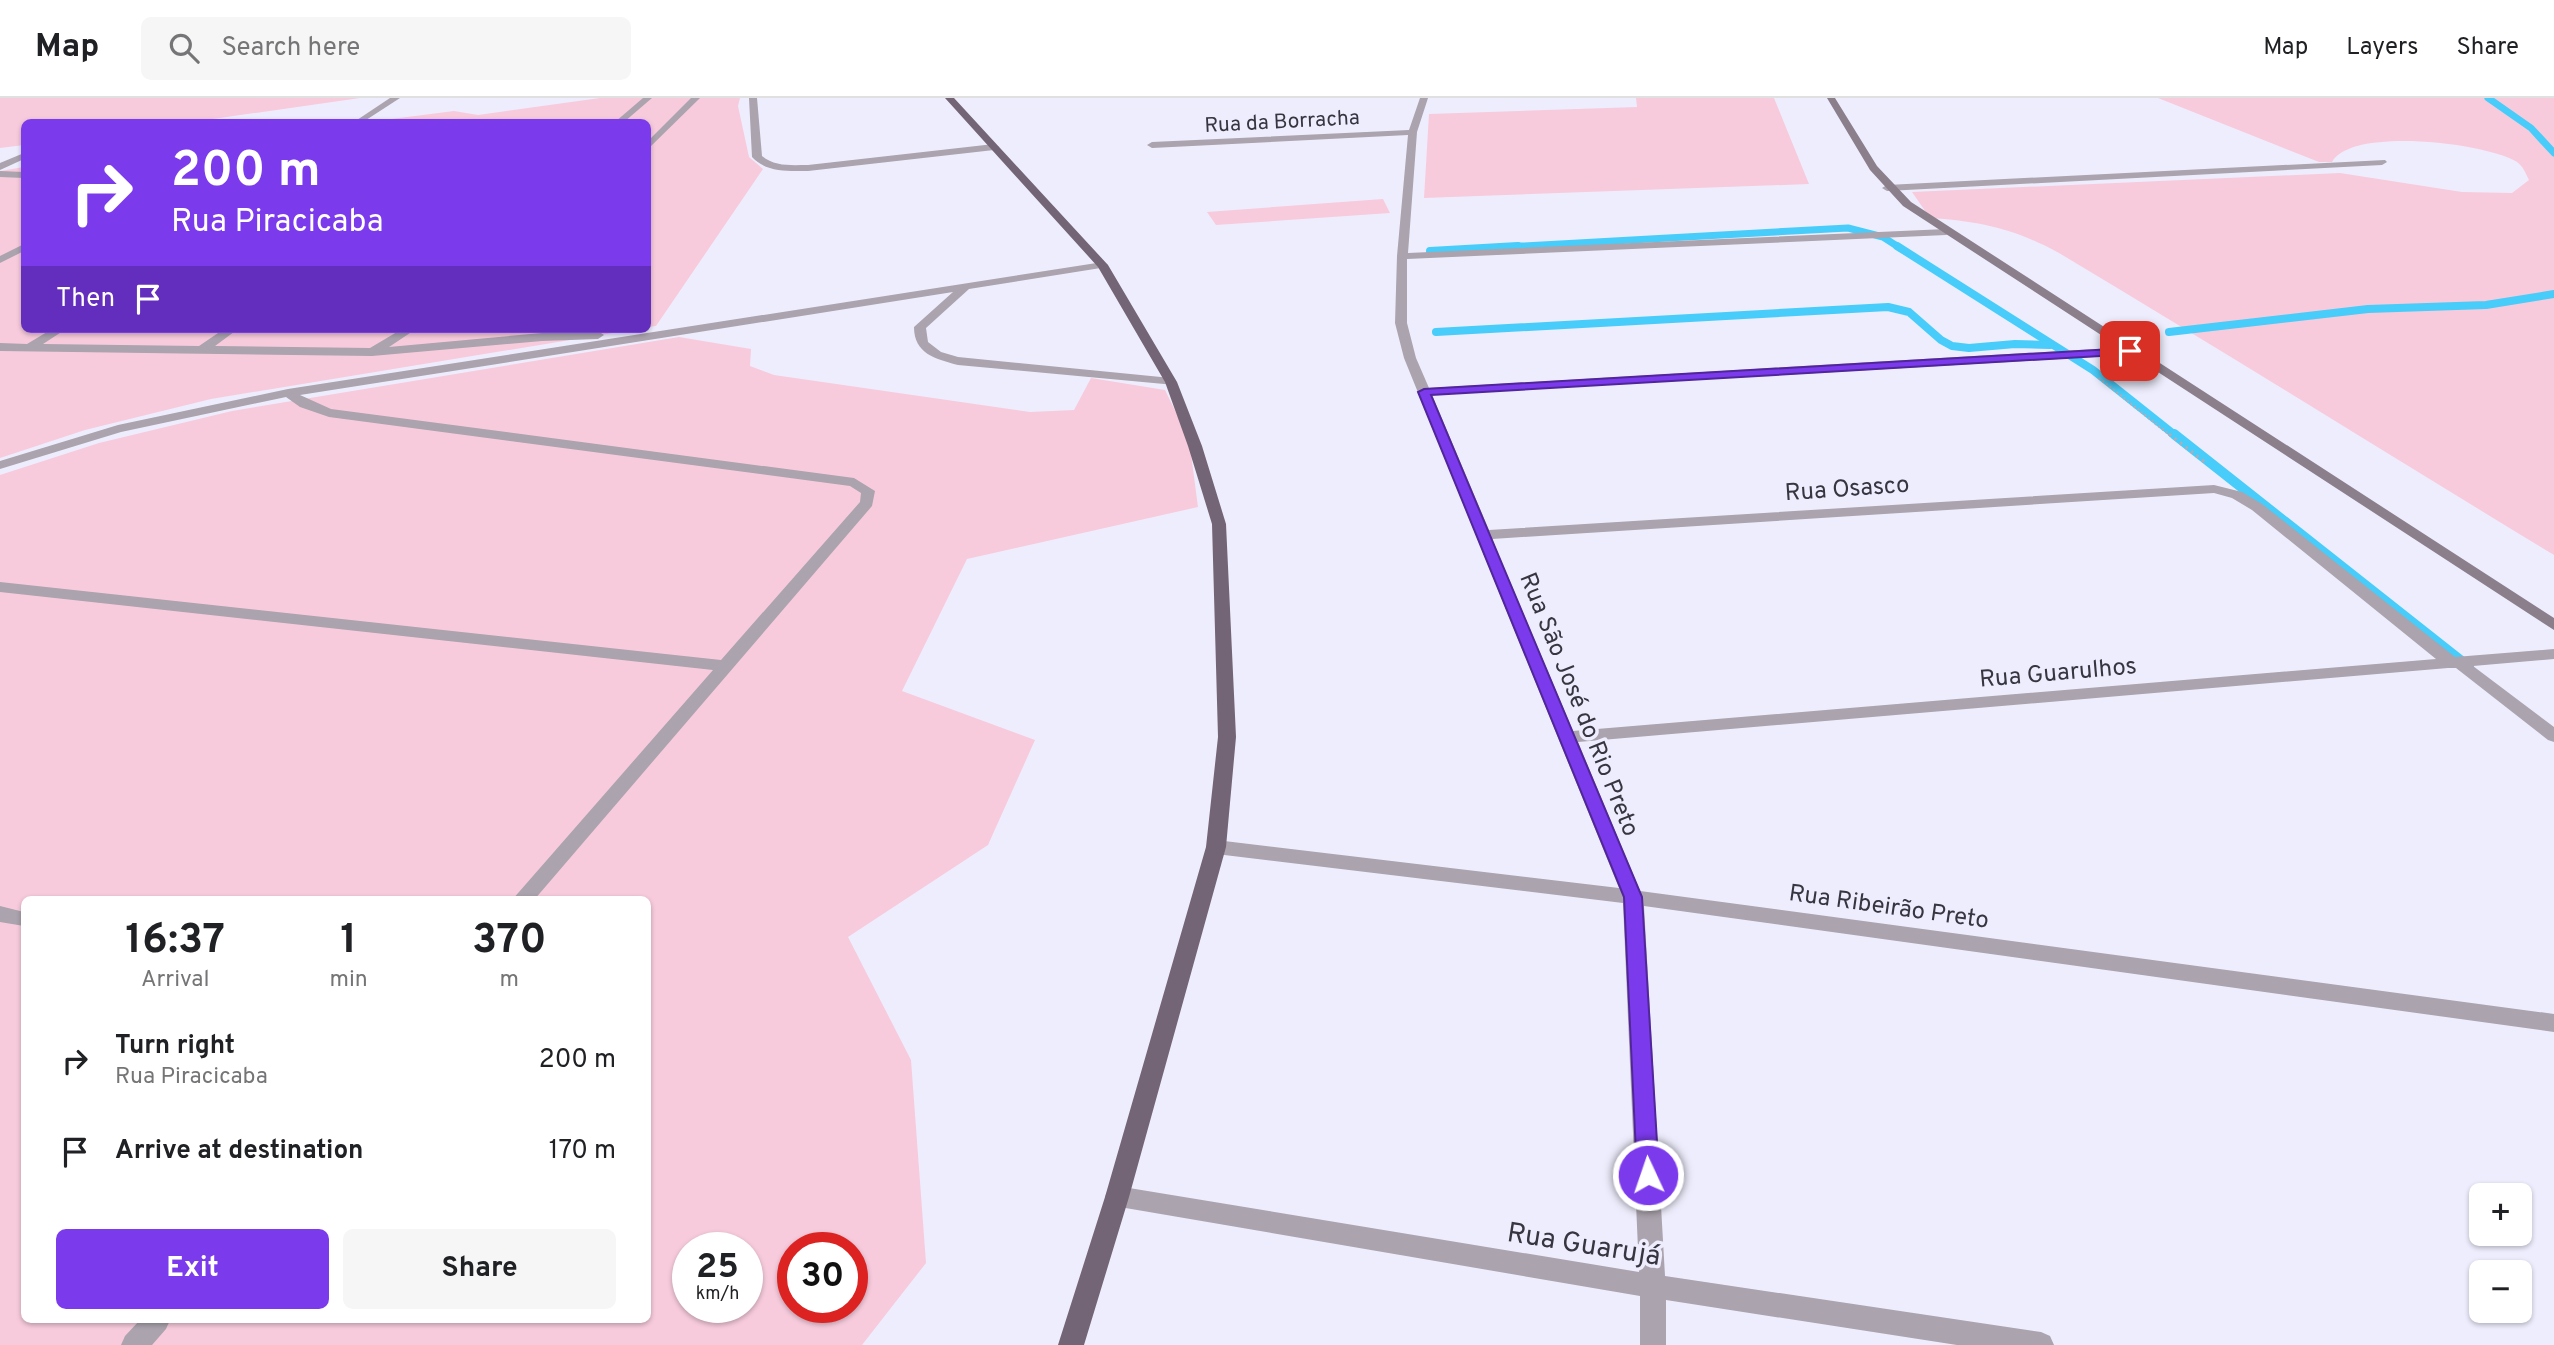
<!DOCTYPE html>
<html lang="en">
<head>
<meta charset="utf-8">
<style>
	:root { --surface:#fff; --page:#f6f6f6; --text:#202124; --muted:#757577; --line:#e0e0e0; --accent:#7c3aed }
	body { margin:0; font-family:Overpass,sans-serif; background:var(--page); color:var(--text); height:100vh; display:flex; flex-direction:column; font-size:26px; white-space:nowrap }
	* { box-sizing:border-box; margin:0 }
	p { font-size:23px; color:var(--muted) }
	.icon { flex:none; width:38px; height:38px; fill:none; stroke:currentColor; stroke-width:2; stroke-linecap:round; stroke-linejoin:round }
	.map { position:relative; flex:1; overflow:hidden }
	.panel { position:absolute; left:21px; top:798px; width:630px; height:427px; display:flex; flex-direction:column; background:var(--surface); border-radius:10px; box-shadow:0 2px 5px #0004 }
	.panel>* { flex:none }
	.guide { position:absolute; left:21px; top:21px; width:630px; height:214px; border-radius:10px; box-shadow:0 2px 5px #0004; background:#7c3aed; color:#fff; overflow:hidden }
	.buttons { position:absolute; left:2469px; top:1085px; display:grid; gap:14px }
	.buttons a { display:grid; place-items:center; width:63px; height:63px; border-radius:10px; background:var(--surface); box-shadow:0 2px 5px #0004; font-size:35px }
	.speed { position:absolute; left:672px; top:1134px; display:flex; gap:14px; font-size:35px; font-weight:700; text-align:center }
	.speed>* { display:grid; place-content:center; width:91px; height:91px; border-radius:50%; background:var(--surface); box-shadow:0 2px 5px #0004; line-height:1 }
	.speed small { font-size:18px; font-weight:400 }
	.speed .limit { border:10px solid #d22; background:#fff; color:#111 }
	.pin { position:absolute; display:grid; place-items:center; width:60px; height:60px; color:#fff; margin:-30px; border-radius:14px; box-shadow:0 4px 10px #0006 }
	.me { position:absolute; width:77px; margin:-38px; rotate:357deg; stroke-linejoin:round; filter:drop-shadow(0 0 5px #0008) }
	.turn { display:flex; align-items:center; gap:24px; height:147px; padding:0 35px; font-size:32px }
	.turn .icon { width:91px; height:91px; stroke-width:2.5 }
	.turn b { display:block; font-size:49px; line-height:60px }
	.then { display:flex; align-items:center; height:66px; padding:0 35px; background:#0003; gap:14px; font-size:26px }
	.eta { display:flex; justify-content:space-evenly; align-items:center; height:119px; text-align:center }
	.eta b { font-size:42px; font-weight:700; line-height:49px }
	.primary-button { display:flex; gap:14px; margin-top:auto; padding:14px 35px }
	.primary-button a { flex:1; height:80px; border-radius:10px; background:var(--accent); color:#fff; font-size:28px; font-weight:700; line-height:80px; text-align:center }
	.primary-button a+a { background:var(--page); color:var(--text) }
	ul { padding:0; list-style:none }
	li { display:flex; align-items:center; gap:21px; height:91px; padding:0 35px }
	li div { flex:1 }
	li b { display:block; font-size:26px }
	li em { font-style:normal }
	header { display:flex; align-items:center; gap:42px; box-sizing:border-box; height:98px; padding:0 35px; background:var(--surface); border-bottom:2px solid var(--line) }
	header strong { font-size:33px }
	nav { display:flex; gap:38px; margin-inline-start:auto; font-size:24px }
	.search { width:490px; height:63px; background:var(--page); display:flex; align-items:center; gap:18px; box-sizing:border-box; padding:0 24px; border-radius:10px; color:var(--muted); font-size:26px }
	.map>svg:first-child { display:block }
	.green { fill:#f7cbdc; fill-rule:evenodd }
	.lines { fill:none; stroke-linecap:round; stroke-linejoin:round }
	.stream-far2 { stroke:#48ccf9; stroke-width:7 }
	.stream-far1 { stroke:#48ccf9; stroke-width:8 }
	.stream { stroke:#48ccf9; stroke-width:10 }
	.path-far1 { stroke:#aeadbb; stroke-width:2.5; stroke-dasharray:2 2.5; stroke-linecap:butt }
	.path { stroke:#aeadbb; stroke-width:3.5; stroke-dasharray:2.5 4.5; stroke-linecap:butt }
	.street { fill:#aba3ad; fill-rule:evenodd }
	.secondary { fill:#8b7f8c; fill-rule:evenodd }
	.primary { fill:#736575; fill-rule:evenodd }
	.route { fill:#7c3aed; stroke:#51269a; stroke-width:2 }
	.labels { text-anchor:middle; stroke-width:7; stroke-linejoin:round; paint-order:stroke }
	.far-street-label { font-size:21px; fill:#363540; stroke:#eeedfd }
	.street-label { font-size:24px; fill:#363540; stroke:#eeedfd }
	.near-street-label { font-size:28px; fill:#363540; stroke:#eeedfd }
</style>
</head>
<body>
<header>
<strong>Map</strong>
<div class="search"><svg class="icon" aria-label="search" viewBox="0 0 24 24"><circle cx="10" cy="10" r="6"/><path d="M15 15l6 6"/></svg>Search here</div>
<nav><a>Map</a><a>Layers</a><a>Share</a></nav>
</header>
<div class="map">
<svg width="2554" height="1247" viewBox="0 0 2554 1247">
	<rect width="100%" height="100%" fill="#eeedfd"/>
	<g class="green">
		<path d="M0 0H360L192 24H24V47L0 50Z"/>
		<path d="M600 0H740L738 8 749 59 763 71 656 228 648 229V24H368L454 13 478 17Z"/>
		<path d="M1636 0H1774L1809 86 1424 100 1429 16 1637 9Z"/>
		<path d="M2158 0H2554V457C2389 357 2225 254 2059 155 2015 131 1980 123 1930 120L1912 94 2340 75 2462 94 2512 95 2529 82C2526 76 2523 68 2517 64 2488 45 2351 28 2332 64H2319Z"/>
		<path d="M24 69V231H637L211 301 85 332 0 360V73Z"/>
		<path d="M1383 101 1390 115 1216 127 1207 114Z"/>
		<path d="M679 239 751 251 750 268 774 277 1030 314 1074 312 1091 280 1165 292 1189 341 1198 409 967 461 902 593 1035 642 988 747 848 839 911 962 926 1165 862 1247H0V377L99 345 232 313ZM24 802H648V1222H24ZM688 1150H747V1209H688ZM793 1150H852V1209H793Z"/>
	</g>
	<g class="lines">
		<g class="stream-far2">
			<path d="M2488 0 2531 30 2554 55"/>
			<path d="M1486 150 1848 130 1883 139 1900 150"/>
		</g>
		<g class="stream-far1">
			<path d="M1897 148 2093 272 2176 338"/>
			<path d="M1430 153 1518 148"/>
			<path d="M1436 234 1888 209 1909 214 1941 242 1952 248 1969 250 2015 246 2050 247"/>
			<path d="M2169 234 2368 211 2486 207 2554 196"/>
		</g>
		<path class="stream" d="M2174 336 2469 569"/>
		<path class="path-far1" d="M2099 280 2171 338"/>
		<path class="path" d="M2169 336 2207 366"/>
		<g class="street">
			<path d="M390 0H400L363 24H354Z"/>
			<path d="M643 0H652L624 24H615Z"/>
			<path d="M691 0H700L648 51V43Z"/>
			<path d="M749 0H757L762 58C775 69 792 67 808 67L994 46 999 49 994 52 808 73C788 73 767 75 752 59Z"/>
			<path d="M1420 0H1428L1417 34 1408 155 1946 131 1951 134 1946 137 1407 161V225L1416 260 1429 290 2130 249 2136 253 2130 257 1432 297 1489 432 2214 387 2242 394 2262 406 2455 559 2554 551V561L2473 568 2554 629V644L2548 642 2456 570H2448L1578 644 1640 793 2554 916V934L1644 808 1665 1178 2041 1234 2050 1238 2054 1247H1957L1666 1202V1247H1640V1198L1108 1107 1105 1099 1108 1091 1117 1088 1639 1174 1623 805 1216 756 1209 754 1206 749 1209 744 1216 742 1619 790 1404 260 1395 225 1397 158 1408 37 1152 50 1147 47 1152 44 1409 32ZM2214 395 2232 400 2252 412 2436 561 1573 633 1492 441Z"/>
			<path d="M24 55V61L0 72V65Z"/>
			<path d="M2385 62 2387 64 2382 67 1887 93 1882 90 1887 87Z"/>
			<path d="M0 73 24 74V80L0 79Z"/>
			<path d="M24 146V153L0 165V158Z"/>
			<path d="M1103 164 1108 167 1107 169 969 191 926 230 928 244 941 254 958 259 1171 280 1175 281V287L958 267C936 261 914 256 914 229L953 194 300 297 331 311 854 380 875 393 872 408 534 802H512L713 572 0 494V484L721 562 860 404 861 395 850 388 329 319 300 309 286 299 121 334 0 371V363L118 327 288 291Z"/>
			<path d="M52 231H66L43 246 199 248 224 231H238L215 248 370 250 402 231H416L389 249 542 235 598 233 604 237 598 241 542 243 372 258 0 253V245L27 246Z"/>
			<path d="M0 808 24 814V828L0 824Z"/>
			<path d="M140 1222H170L166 1231 152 1247H121L125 1238Z"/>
		</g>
		<path class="secondary" d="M1827 0H1835L1877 68 1911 104 2554 520V532L1903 108 1870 72Z"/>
		<path class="primary" d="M945 0H954L1108 167 1177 284 1202 348 1226 426 1236 639 1226 749 1129 1099 1084 1247H1058L1105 1099 1206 749 1218 639 1212 426 1188 348 1165 284 1098 169Z"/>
	</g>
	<path class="route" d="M2130 250 2134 251V256L1431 297 1642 799 1659 1077 1655 1084 1648 1087 1640 1084 1637 1077 1624 799 1418 294 1424 291Z"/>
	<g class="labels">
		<g class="far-street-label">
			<text transform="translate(1282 23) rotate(-3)" y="7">Rua da Borracha</text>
		</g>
		<g class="street-label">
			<text transform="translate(1847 390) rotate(-4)" y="8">Rua Osasco</text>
			<text transform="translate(2058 574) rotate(-5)" y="8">Rua Guarulhos</text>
			<text transform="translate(1580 606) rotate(68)" y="8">Rua São José do Rio Preto</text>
			<text transform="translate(1889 808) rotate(8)" y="8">Rua Ribeirão Preto</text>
		</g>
		<g class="near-street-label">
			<text transform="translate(1584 1145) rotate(9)" y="10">Rua Guarujá</text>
		</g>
	</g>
</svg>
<div class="buttons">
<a>+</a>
<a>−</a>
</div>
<div class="speed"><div>25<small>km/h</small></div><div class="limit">30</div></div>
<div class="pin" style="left:2130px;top:253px;background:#d93025"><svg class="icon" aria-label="arrive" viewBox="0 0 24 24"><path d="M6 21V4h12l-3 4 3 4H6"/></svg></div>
<svg class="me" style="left:1648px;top:1077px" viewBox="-20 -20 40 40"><circle r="17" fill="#7c3aed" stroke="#fff" stroke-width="3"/><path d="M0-11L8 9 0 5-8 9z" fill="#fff"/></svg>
<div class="guide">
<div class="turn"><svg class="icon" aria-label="right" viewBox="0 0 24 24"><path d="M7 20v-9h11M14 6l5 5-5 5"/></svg><div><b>200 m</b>Rua Piracicaba</div></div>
<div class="then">Then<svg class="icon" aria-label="arrive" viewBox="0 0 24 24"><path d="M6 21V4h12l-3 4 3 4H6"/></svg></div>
</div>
<section class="panel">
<div class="eta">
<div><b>16:37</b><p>Arrival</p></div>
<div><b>1</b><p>min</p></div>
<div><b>370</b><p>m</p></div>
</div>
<ul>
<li><svg class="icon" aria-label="right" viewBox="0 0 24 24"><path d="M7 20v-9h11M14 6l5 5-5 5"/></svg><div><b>Turn right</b><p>Rua Piracicaba</p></div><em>200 m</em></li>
<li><svg class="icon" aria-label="arrive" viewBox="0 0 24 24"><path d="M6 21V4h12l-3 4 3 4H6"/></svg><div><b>Arrive at destination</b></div><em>170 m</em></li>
</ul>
<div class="primary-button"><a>Exit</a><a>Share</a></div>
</section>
</div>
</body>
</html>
